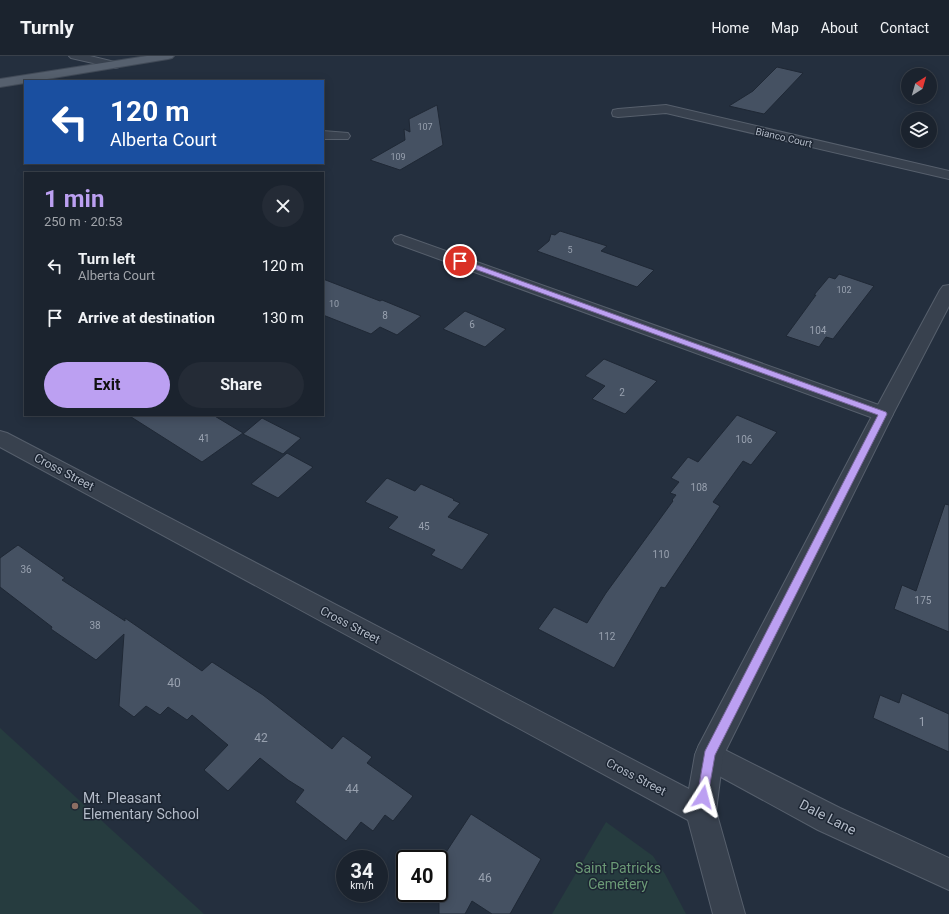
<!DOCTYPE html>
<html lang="en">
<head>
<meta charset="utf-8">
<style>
	:root { --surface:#1b232e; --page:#242b36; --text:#f1f3f6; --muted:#a0a4aa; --line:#39404a; --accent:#bca0f2 }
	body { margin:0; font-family:Roboto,sans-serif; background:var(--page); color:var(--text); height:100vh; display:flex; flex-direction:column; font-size:15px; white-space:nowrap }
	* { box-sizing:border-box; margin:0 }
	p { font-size:13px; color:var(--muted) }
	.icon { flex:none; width:22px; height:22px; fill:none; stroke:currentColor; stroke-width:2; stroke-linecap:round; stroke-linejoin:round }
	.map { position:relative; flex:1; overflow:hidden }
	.details { position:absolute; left:24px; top:116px; width:300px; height:244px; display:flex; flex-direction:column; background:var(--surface); border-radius:0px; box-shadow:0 2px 10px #0003,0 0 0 1px var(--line) }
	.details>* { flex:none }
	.guide { position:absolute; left:24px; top:24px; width:300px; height:84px; border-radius:0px; box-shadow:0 2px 10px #0003,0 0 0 1px var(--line); background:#1a4fa0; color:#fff; overflow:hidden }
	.needle { width:26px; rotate:37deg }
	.fabs { position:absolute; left:901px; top:12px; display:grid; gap:8px }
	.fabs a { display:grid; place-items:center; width:36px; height:36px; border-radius:50%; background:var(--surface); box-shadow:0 2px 10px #0003,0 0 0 1px var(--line); font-size:20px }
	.speed { position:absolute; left:336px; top:794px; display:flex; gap:8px; font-size:20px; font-weight:700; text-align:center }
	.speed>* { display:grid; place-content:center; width:52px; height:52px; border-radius:50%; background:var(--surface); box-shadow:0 2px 10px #0003,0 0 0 1px var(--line); line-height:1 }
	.speed small { font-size:10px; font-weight:400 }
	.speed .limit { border:2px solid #111; border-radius:6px; background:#fff; color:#111 }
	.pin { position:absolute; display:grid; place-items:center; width:34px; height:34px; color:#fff; margin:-17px; border:2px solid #fff; border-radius:50%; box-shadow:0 1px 4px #0007 }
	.me { position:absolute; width:44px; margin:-22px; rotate:9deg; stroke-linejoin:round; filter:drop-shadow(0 0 3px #0008) }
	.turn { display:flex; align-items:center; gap:14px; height:84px; padding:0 20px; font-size:18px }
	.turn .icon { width:52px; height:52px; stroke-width:2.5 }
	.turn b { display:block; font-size:28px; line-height:34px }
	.round { display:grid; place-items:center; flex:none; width:42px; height:42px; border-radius:21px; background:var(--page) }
	.headline { display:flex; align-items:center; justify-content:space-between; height:68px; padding:0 20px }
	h1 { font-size:24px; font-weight:700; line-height:30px; color:var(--accent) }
	.action { display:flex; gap:8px; margin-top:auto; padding:8px 20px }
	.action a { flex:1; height:46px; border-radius:24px; background:var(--accent); color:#111; font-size:16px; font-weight:700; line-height:46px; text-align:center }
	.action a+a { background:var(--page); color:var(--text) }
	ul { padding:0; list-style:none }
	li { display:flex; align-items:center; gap:12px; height:52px; padding:0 20px }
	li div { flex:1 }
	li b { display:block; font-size:15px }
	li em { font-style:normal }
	header { display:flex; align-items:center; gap:24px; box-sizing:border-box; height:56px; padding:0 20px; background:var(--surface); border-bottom:1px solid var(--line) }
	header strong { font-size:19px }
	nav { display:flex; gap:22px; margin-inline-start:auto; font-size:14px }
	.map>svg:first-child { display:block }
	.green { fill:#263c3f }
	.building { fill:#455162; stroke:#1f2835 }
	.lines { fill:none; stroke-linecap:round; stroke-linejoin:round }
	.minor-casing { stroke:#565f6c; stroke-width:2 }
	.tertiary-casing { stroke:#565f6c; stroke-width:2 }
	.primary-casing { stroke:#414a57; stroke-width:2 }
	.minor { fill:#38414e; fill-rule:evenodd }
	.tertiary { fill:#38414e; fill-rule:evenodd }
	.primary { fill:#56606e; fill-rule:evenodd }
	.route { fill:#bca0f2; stroke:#7a689d }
	.education-dot { fill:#8d6e63; stroke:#1d2633; stroke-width:1.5 }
	.labels { text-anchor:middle; stroke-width:3; stroke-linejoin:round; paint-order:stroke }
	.far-number-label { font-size:9px; fill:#98a1af }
	.far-street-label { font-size:10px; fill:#b4bcc9; stroke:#1d2633 }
	.number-label { font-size:10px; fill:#98a1af }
	.street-label { font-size:12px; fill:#b4bcc9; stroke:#1d2633 }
	.near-number-label { font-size:12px; fill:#98a1af }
	.near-poi-label { font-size:14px; fill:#b4bcc9; stroke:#1d2633; text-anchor:start }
	.near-street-label { font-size:14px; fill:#b4bcc9; stroke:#1d2633 }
	.near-park-label { font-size:14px; fill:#6b9a76; stroke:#1d2633 }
</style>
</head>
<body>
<header>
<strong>Turnly</strong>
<nav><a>Home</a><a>Map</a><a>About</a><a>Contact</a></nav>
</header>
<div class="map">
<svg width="949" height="858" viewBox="0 0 949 858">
	<rect width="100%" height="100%" fill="#242f3e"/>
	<g class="green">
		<path d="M0 672 204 858H0Z"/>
		<path d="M606 766 653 800 665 818 686 858H552Z"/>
	</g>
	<g class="building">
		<path d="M777 11 803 17 764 58 729 50 753 35Z"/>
		<path d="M437 49 443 89 400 114 370 104 405 84 404 73 410 76 409 63Z"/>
		<path d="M560 175 607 190 601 195 654 214 637 231 537 195 549 185 551 178 555 179Z"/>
		<path d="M839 218 874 230 833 283 826 281 819 291 786 280 816 239H814L829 221 835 223Z"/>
		<path d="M323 223 380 245 382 244 421 260 397 279 380 271 371 278 323 259Z"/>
		<path d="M465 255 506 273 485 291 443 273Z"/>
		<path d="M604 303 657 325 625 358 592 343 605 330 585 320Z"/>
		<path d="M128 359H213L243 377 202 406Z"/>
		<path d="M737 359 777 376 751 409 743 405 713 446 720 450 665 532 661 531 614 612 538 573 554 551 587 567 606 537 673 445 672 444 676 439 670 437 679 426 671 422 688 401 698 406Z"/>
		<path d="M262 362 301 382 283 398 243 378Z"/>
		<path d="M287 397 313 411 278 442 251 428Z"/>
		<path d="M387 422 415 435 421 428 454 443 453 444 460 447 448 461 489 478 462 514 431 499 435 494 388 472 398 461 365 446Z"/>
		<path d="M945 448 949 449V576L894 553 902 529 916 535Z"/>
		<path d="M18 489 65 522 62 524 125 565V562L202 615 212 606 263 639 332 693 343 680 372 701 367 707 413 740 393 765 385 759 373 775 361 766 346 785 295 746 304 734 288 724 260 702 228 735 204 714 228 689 192 659 187 664 168 651 160 659 146 650 134 661 119 650 124 578 96 604 51 573 52 571 0 531V502Z"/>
		<path d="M902 637 949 658V696L873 662 880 639 899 647Z"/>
		<path d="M471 758 541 803 510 858H492L472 845 465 858H439V807Z"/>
	</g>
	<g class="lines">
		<defs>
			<g id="minor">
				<path d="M69 0H90L119 7 121 9 119 11 115 12 71 2Z"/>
				<path d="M666 49 949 115V123L666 57 618 61 613 60 612 57 613 54 618 53Z"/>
				<path d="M323 75 348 77 350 80 348 83H323Z"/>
				<path d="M401 179 890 353 893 358 890 363 883 365 876 363 395 187 393 184 395 181Z"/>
				<path d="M709 686 840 752 949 802V834L818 774 699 709 695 699 699 689Z"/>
			</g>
			<path id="tertiary" d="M949 229V250L893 358 723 700 716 755 745 858H713L688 764 0 391V375L7 377 689 733 695 699 699 689 873 358 940 234 943 230Z"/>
			<path id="primary" d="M147 0H174L172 2 168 3 35 25H25V27L0 31V23Z"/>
		</defs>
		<use href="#minor" class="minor-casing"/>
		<use href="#tertiary" class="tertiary-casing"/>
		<use href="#primary" class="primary-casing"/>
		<use href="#minor" class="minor"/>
		<use href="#tertiary" class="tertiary"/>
		<use href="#primary" class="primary"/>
	</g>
	<path class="route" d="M458 204H463L886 356 887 358 715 699 707 745 703 747 698 745 697 741 705 695 878 359 458 207Z"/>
	<circle class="education-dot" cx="75" cy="750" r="4"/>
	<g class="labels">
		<g class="far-number-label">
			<text x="425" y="74">107</text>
			<text x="398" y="104">109</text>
			<text x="570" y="197">5</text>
			<text x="844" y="237">102</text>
			<text x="334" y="251">10</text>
		</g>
		<g class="far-street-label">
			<text transform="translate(784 81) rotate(13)" y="4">Bianco Court</text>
		</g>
		<g class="number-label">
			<text x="385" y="263">8</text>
			<text x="472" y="272">6</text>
			<text x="818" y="278">104</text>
			<text x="622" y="340">2</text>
			<text x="204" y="386">41</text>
			<text x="744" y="387">106</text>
			<text x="699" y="435">108</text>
			<text x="424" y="474">45</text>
			<text x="661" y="502">110</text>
			<text x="26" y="517">36</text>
			<text x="923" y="548">175</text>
			<text x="95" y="573">38</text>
			<text x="607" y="584">112</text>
		</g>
		<g class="street-label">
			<text transform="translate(64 416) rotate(28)" y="4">Cross Street</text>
			<text transform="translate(350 569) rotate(28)" y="4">Cross Street</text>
			<text transform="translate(636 721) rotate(28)" y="4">Cross Street</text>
		</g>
		<g class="near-number-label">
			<text x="174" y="631">40</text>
			<text x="922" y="670">1</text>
			<text x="261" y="686">42</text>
			<text x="352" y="737">44</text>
			<text x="485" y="826">46</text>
		</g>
		<g class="near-poi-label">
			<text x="83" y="747">Mt. Pleasant<tspan x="83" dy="16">Elementary School</tspan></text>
		</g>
		<g class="near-street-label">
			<text transform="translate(828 761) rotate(27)" y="5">Dale Lane</text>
		</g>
		<g class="near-park-label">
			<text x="618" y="817">Saint Patricks<tspan x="618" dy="16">Cemetery</tspan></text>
		</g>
	</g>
</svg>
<div class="fabs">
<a><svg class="needle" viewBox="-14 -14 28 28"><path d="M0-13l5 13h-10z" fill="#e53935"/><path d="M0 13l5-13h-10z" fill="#a0a4aa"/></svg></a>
<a><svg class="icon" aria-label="layers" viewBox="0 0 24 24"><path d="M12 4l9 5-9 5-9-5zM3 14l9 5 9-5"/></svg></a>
</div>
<div class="speed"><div>34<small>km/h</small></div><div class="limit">40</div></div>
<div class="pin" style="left:460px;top:205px;background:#d93025"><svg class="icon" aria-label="arrive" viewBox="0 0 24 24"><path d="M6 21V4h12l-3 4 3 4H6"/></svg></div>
<svg class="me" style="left:703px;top:741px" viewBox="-20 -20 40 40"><path d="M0-17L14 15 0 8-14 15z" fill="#bca0f2" stroke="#fff" stroke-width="4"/></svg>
<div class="guide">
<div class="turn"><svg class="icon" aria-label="left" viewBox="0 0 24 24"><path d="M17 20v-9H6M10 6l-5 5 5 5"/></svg><div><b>120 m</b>Alberta Court</div></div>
</div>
<section class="details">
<div class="headline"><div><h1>1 min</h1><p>250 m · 20:53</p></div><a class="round"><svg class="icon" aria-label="close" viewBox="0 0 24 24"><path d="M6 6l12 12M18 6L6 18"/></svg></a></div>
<ul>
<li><svg class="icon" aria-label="left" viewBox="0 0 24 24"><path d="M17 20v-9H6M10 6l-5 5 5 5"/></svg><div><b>Turn left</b><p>Alberta Court</p></div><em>120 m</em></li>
<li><svg class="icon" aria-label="arrive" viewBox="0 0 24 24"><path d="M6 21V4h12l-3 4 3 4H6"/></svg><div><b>Arrive at destination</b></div><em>130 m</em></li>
</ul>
<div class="action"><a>Exit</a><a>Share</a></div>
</section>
</div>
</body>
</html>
